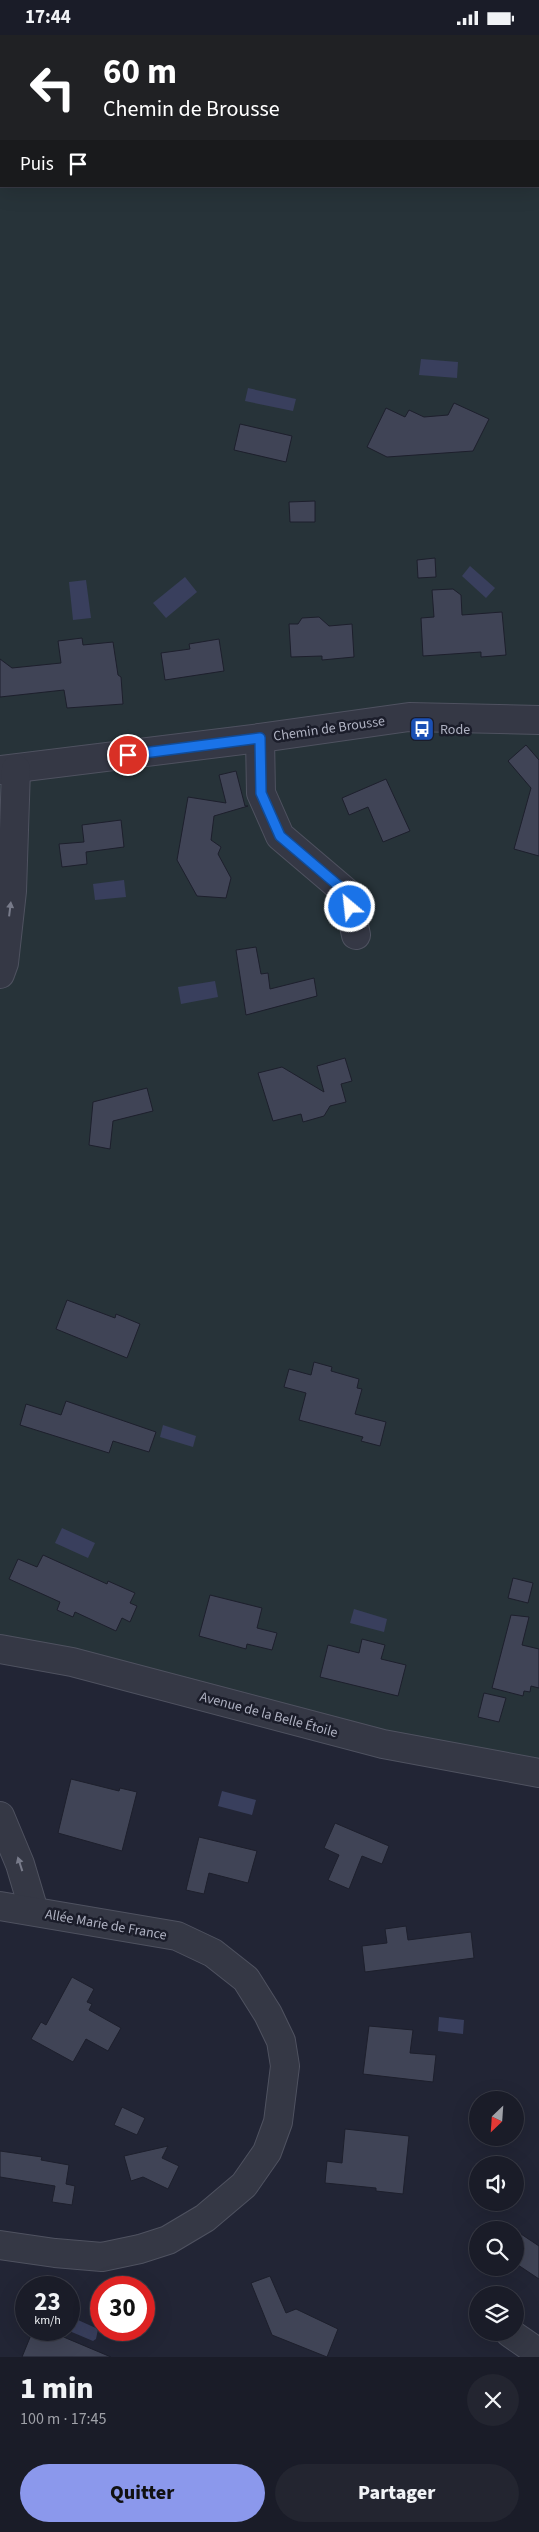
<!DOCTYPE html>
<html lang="fr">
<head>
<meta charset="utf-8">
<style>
	:root { --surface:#1a1c28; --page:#232530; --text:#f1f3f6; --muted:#9fa1a8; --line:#383a45; --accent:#8b98ec }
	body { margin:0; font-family:"Source Sans 3",sans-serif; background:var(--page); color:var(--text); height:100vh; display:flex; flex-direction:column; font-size:19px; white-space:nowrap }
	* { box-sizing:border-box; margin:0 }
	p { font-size:16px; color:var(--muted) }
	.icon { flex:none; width:28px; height:28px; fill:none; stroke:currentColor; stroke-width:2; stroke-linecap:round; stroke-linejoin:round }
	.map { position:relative; height:2322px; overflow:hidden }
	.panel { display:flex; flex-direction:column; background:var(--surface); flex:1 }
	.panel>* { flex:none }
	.banner { position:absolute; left:0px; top:0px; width:540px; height:152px; box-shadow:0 5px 20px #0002,0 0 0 1px var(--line); background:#202124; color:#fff; overflow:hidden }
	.needle { width:32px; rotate:205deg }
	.controls { position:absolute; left:469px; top:2056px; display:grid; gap:10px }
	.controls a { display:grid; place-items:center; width:55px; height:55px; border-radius:50%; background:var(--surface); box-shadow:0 5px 20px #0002,0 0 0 1px var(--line); font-size:25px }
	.speed { position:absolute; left:15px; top:2241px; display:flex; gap:10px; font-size:25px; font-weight:700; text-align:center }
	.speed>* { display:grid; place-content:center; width:65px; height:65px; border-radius:50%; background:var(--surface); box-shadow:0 5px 20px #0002,0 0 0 1px var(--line); line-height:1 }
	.speed small { font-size:12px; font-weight:400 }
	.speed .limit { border:8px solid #d22; background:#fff; color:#111 }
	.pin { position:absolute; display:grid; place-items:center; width:42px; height:42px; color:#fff; margin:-21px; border:2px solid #fff; border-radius:50%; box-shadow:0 1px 5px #0007 }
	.me { position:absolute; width:55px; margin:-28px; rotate:332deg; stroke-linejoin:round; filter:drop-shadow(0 0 4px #0008) }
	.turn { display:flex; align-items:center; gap:18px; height:105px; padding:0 20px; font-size:22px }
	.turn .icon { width:65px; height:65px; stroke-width:2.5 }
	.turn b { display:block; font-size:35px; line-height:42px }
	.then { display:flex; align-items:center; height:48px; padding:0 20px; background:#0003; gap:10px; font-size:19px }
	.round { display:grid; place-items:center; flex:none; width:52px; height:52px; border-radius:26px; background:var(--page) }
	.overview { display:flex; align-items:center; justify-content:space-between; height:85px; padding:0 20px }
	h1 { font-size:30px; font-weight:800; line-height:38px }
	.cta { display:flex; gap:10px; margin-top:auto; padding:10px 20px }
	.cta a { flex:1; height:58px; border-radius:30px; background:var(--accent); color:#111; font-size:20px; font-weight:800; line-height:58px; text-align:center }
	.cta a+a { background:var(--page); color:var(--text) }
	.status { display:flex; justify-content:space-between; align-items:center; height:35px; padding:0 25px; background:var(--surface); direction:ltr }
	.status svg { height:14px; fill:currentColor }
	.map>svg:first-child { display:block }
	.green { fill:#273339; fill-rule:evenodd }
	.water { fill:#393f5d }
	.building { fill:#404456; stroke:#1d1f2c }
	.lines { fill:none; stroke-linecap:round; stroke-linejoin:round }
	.minor-casing { stroke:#4f5260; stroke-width:30 }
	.minor { stroke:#353845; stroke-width:28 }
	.oneway { fill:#787b8a }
	.route-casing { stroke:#114b97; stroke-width:12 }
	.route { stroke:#1a73e8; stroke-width:9 }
	.labels { text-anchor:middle; stroke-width:5; stroke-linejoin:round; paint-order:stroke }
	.street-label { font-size:14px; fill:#afb2c2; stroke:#1b1d2a }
	.poi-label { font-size:14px; fill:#afb2c2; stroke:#1b1d2a; text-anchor:start }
</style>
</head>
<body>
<div class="status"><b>17:44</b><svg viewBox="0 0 49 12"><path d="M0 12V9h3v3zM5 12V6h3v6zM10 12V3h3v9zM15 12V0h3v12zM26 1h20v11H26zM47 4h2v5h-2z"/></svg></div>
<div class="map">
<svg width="539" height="2322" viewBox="0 0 539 2322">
	<rect width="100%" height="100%" fill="#222535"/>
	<path class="green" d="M0 0H539V1738L0 1614ZM1 1H539V151H1Z"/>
	<g class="water">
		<path d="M421 324 458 327 457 343 419 340Z"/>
		<path d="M248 353 296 364 293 376 245 366Z"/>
		<path d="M470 531 495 553 486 563 462 541Z"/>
		<path d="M185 542 197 557 166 583 153 568Z"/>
		<path d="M86 545 91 583 73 585 69 547Z"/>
		<path d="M124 845 126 862 95 865 93 849Z"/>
		<path d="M215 946 218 962 181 969 178 952Z"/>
		<path d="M163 1390 196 1401 193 1412 160 1402Z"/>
		<path d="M62 1493 95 1508 88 1523 55 1508Z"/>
		<path d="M354 1574 387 1584 384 1597 350 1588Z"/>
		<path d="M222 1756 256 1765 252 1780 218 1771Z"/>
		<path d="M439 1982 464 1985 463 1999 438 1996Z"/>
		<path d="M73 2279 78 2281V2285L98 2294 96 2304 93 2306 67 2295 69 2280Z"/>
	</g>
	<g class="building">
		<path d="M454 368 489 384 473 416 387 422 367 412 386 373 405 382 409 375 424 382 448 380Z"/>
		<path d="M240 389 292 401 286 427 234 415Z"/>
		<path d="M315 466V487H290L289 467Z"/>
		<path d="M435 523 436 542 418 543 417 525Z"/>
		<path d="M453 554 461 560 462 580 502 577 506 620 481 622V617L423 621 421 583 434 582 432 555Z"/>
		<path d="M319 582 329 591 352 589 354 622 322 625V621L291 622 289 589H298L302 583Z"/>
		<path d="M82 603 83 610 113 607 118 640 121 642 123 669 67 673 64 655 0 662V624L12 633 61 628 58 606Z"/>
		<path d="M219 604 224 636 165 645 161 618 190 614 189 609Z"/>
		<path d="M526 710 539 725V821L514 814 531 753 508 726Z"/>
		<path d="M236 736 245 771H248L214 781 211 805 221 812 218 819 231 843 226 863 197 861 177 825 188 762 226 768 219 740Z"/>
		<path d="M386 744 410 796 383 807 368 772 349 780 342 763Z"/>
		<path d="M121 785 124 812 86 817 87 829 62 832 59 809 84 807 82 790Z"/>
		<path d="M256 912 261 939 268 938 270 954 314 943 317 961 246 980 236 915Z"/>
		<path d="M345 1023 352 1046 341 1049 346 1067 330 1071 324 1081 303 1087 301 1079 273 1086 258 1038 282 1032 324 1057 317 1031Z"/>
		<path d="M147 1053 153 1076 113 1086 110 1114 89 1110 93 1067Z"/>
		<path d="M67 1265 115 1283 116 1279 140 1289 127 1323 56 1294Z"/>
		<path d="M314 1327 332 1332 331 1336 359 1344 357 1353 362 1354 355 1379 386 1387 380 1411 361 1406 363 1402 299 1385 306 1358 284 1352 289 1334 311 1340Z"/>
		<path d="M66 1366 156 1397 149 1417 113 1406 109 1418 20 1390 26 1369 61 1380Z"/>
		<path d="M43 1520 107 1549 108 1546 135 1558 130 1568 137 1571 130 1587 122 1583 116 1596 75 1577 73 1582 57 1575 60 1567 9 1544 18 1524 37 1532Z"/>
		<path d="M513 1543 533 1548 528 1568 508 1563Z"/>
		<path d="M210 1560 262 1573 257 1593 277 1598 272 1615 247 1609 246 1614 199 1601Z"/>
		<path d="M511 1580 529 1582 522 1610 539 1614V1653L531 1651 530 1657 524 1656 523 1661 492 1653Z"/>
		<path d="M362 1604 385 1610 381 1624 406 1630 398 1661 320 1642 328 1610 359 1618Z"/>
		<path d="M484 1658 506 1663 499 1687 478 1682Z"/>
		<path d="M71 1744 119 1756 120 1753 137 1757 122 1816 58 1798Z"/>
		<path d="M335 1788 389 1811 382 1829 362 1821 349 1854 328 1845 339 1820 324 1813Z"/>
		<path d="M199 1802 257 1816 248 1848 209 1838 204 1859 186 1855Z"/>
		<path d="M406 1891 408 1905 471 1897 474 1923 365 1937 362 1911 387 1908 385 1894Z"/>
		<path d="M72 1942 94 1954 87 1967 92 1969 89 1975 121 1993 108 2016 86 2004 73 2027 31 2004 41 1987 46 1990Z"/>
		<path d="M369 1991 413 1995 410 2018 436 2020 433 2047 363 2039Z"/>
		<path d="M122 2072 145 2083 137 2100 114 2090Z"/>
		<path d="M345 2094 409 2101 403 2159 376 2156V2153L325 2148 327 2126 342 2128Z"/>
		<path d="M168 2111 162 2123 179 2131 168 2154 143 2142 131 2146 124 2121Z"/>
		<path d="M0 2116 42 2122 41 2125 69 2130 66 2149 75 2151 72 2170 52 2167 55 2151 0 2142Z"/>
		<path d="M515 2195 539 2211V2244L515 2228Z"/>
		<path d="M270 2241 286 2278 296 2274 338 2294 327 2322 272 2300 251 2248Z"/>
		<path d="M33 2295H47L111 2322H22Z"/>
	</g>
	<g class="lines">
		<defs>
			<g id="minor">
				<path d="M260 703 261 758 280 801 347 858 356 900"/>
				<path d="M0 735 260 703 409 682 539 685"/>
				<path d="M0 939 4 928 12 856 16 734"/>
				<path d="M0 1614 72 1627 383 1709 539 1738"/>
				<path d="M0 1781 20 1829 34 1876"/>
				<path d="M0 1871 177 1901 213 1918 246 1944 268 1979 281 2006 285 2031 278 2087 267 2117 244 2150 205 2183 168 2205 140 2214 102 2222 55 2218 0 2210"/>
				<path d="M510 2298 539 2318"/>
			</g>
		</defs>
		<use href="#minor" class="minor-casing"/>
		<use href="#minor" class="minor"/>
	</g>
	<defs><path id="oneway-solid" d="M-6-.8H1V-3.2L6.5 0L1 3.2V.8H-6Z" transform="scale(1.25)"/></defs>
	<g class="oneway">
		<use href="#oneway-solid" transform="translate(10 874) rotate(-83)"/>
		<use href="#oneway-solid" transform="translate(20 1829) rotate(-108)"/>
	</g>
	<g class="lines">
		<defs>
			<path id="route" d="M128 720 260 703 261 758 280 801 347 858 350 872"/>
		</defs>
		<use href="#route" class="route-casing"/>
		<use href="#route" class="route"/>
	</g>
	<defs>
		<symbol id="bus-square" viewBox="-11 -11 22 22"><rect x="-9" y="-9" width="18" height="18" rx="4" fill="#1a4fb4" stroke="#1b1d2a"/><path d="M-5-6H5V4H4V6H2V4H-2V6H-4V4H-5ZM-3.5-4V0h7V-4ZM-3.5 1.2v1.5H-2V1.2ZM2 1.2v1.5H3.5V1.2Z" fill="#fff"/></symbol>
	</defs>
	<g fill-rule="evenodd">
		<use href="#bus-square" x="408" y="680" width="28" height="28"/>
	</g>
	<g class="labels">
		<g class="street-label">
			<text transform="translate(329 693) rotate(-8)" y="5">Chemin de Brousse</text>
			<text transform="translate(269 1679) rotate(15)" y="5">Avenue de la Belle Étoile</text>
			<text transform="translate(106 1889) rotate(10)" y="5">Allée Marie de France</text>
		</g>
		<g class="poi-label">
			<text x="440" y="699">Rode</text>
		</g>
	</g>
</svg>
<div class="controls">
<a><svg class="needle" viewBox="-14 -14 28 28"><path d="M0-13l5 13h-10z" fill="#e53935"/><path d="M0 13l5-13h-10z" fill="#9fa1a8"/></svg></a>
<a><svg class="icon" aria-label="sound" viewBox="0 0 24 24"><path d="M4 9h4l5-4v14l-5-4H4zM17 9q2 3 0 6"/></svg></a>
<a><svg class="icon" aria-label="search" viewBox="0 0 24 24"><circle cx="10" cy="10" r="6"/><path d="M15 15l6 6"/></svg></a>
<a><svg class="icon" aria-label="layers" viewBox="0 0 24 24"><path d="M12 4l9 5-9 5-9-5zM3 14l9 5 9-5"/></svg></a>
</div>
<div class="speed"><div>23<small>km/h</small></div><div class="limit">30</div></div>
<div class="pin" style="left:128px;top:720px;background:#d93025"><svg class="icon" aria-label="arrive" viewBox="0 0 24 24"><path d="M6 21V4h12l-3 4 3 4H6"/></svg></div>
<svg class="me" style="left:350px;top:872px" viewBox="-20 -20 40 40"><circle r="17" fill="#1a73e8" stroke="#fff" stroke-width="3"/><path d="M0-11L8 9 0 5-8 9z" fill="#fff"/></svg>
<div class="banner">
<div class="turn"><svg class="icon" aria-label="left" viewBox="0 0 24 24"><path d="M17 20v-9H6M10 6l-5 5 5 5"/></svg><div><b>60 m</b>Chemin de Brousse</div></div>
<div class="then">Puis<svg class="icon" aria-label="arrive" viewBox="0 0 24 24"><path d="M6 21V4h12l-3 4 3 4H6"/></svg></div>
</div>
</div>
<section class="panel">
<div class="overview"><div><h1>1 min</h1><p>100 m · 17:45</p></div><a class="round"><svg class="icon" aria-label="close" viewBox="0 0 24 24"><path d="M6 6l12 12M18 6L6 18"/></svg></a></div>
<div class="cta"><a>Quitter</a><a>Partager</a></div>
</section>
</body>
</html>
